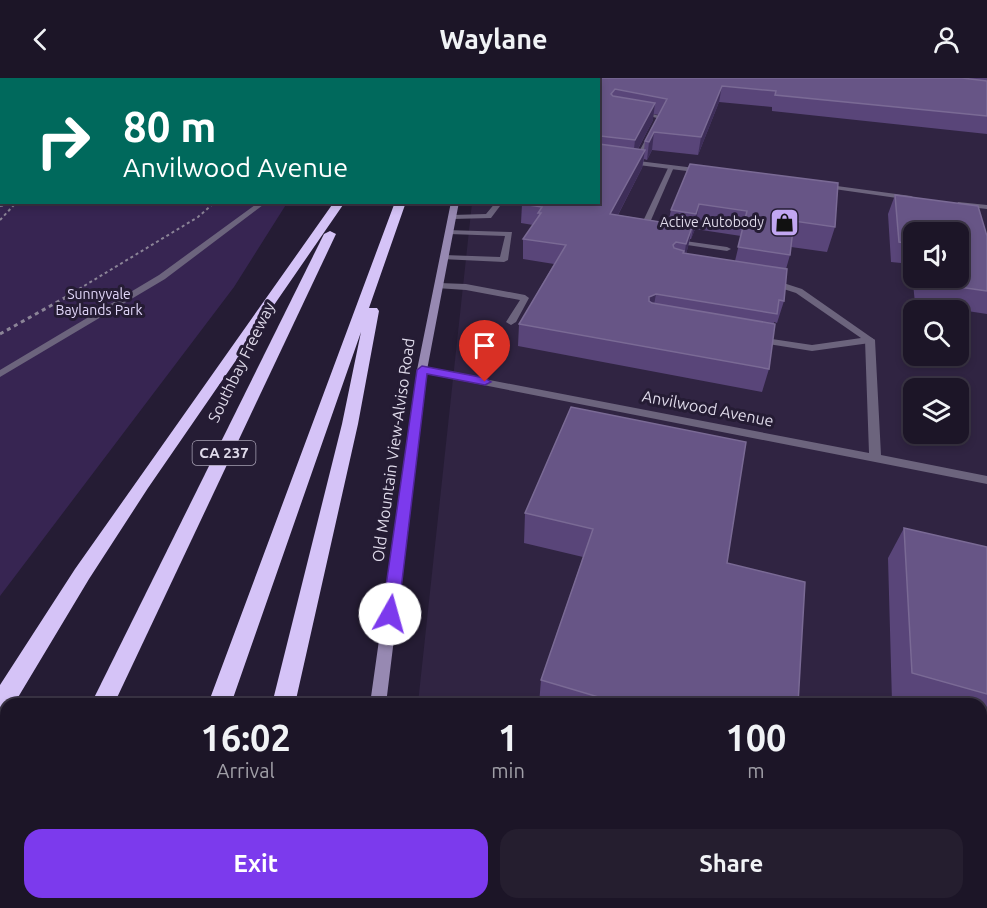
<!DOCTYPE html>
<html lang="en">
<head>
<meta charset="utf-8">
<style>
	:root { --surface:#1c1527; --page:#251e2f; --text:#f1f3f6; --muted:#a09fa7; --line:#3a3444; --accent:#7c3aed }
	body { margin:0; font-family:Ubuntu,sans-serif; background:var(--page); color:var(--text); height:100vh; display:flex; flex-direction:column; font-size:22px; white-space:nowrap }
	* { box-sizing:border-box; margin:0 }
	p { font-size:20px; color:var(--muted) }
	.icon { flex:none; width:33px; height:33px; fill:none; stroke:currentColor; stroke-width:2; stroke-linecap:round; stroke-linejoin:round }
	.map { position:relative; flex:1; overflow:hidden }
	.side { position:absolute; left:0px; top:620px; width:987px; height:212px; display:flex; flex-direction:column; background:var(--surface); border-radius:18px 18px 0 0; box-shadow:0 3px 9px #0003,0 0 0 2px var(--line) }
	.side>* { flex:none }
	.banner { position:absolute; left:0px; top:0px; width:600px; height:126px; box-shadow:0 3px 9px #0003,0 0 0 2px var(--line); background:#00695c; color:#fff; overflow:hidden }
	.controls { position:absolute; left:903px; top:144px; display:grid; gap:12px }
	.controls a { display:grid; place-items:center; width:66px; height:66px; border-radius:12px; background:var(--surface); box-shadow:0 3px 9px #0003,0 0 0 2px var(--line); font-size:30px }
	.pin { position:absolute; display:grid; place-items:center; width:51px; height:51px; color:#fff; margin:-62px -26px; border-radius:50% 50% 50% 0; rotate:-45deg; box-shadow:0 0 6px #0007 }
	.pin .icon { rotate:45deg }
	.me { position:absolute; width:66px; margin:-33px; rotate:7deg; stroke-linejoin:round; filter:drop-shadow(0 0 4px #0008) }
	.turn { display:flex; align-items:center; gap:21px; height:126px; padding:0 24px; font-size:27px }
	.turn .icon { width:78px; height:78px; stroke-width:2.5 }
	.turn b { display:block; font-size:42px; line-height:51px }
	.eta { display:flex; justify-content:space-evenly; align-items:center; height:102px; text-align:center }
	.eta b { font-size:36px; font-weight:600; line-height:42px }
	.button { display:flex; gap:12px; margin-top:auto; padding:12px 24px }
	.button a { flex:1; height:69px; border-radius:18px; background:var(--accent); color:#fff; font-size:24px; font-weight:600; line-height:69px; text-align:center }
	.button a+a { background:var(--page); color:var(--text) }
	header { display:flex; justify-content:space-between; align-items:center; height:78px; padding:0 24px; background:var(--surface); font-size:27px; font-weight:600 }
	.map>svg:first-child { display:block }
	.built { fill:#302442; fill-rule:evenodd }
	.green { fill:#372552 }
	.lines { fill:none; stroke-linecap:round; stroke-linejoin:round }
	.path-far1 { stroke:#8b8497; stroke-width:2; stroke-dasharray:3 3; stroke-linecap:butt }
	.path { stroke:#8b8497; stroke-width:3; stroke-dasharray:4 4; stroke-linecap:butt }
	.lane { fill:#6c647d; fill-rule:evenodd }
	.street { fill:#6c647d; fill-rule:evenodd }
	.secondary { fill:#9789b2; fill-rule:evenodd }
	.highway { fill:#d5c3f7; fill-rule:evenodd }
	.wall { fill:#594579; fill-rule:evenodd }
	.shaded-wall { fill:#3e2e59 }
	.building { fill:#675586; stroke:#7a6a95; stroke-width:1.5 }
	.route { fill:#7c3aed; stroke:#51269a; stroke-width:1.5 }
	.labels { text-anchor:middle; stroke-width:6; stroke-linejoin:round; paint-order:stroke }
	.far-poi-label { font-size:14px; fill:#dfdaea; stroke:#251c34; text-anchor:end }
	.far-park-label { font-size:14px; fill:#e1d6f9; stroke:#251c34 }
	.shield { fill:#251c34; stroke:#a7a1b3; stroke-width:1.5 }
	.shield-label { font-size:15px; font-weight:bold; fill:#dfdaea }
	.street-label { font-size:16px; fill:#dfdaea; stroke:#251c34 }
</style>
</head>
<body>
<header><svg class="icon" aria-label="back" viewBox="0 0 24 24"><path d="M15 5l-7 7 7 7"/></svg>Waylane<svg class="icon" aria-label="person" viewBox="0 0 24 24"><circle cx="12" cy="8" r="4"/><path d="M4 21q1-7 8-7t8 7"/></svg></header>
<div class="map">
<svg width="987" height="830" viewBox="0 0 987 830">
	<rect width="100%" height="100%" fill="#251c34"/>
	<path class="built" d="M485 0H987V830H395L396 825H981V626L418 625 472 125 598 124V2ZM914 154H958V200H914ZM914 232H958V278H914ZM914 310H958V356H914Z"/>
	<path class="green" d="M0 0H337L2 2V124L287 125 234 209 0 518Z"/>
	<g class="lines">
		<g class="path-far1">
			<path d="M0 128 22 124"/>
			<path d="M0 142 15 126"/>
			<path d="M74 214 198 139 215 124"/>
		</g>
		<path class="path" d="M0 256 77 213"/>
		<g class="lane">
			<path d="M639 32 663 39 639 85 636 87 633 85 657 40 637 35Z"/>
			<path d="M669 88 674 89 645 156 638 158 637 156Z"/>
			<path d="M259 124H267L165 201 0 299V292L159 197Z"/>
			<path d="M496 124H503L491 140 452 141 448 139 452 137 486 136Z"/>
			<path d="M446 152 512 154 508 182 504 184 441 181 440 179 444 177 500 179 505 158 449 156H446Z"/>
			<path d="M671 161 727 169 731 171 727 173 674 165 670 163Z"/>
			<path d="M771 201 802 211 875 262 870 265 812 273 755 264V260L758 259 812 267 861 260 796 215 768 206V202Z"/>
			<path d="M439 205 466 206 525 217 529 220 516 244 511 247 506 244 520 222 466 212 436 210V206Z"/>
		</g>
		<g class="street">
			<path d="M598 78 703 91 706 93 703 95 598 82Z"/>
			<path d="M822 106 911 118 915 120 911 122 820 109 819 108Z"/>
			<path d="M958 124 987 127V131L961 128 957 126Z"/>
			<path d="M870 259 875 262 881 377 987 398V406L422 295 417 292 422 289 869 375 865 262Z"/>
		</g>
		<g class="secondary">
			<path d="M482 0H488L481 2Z"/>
			<path d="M451 124H459L427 292 386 626H370L417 292Z"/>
			<rect x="343" y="825" width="18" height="5"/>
		</g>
		<g class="highway">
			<rect x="404" y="0" width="8" height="2"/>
			<path d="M441 0H449L440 2Z"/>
			<path d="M334 124H345L148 410 89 501 14 626H6V635L0 637V607L75 491Z"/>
			<path d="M395 124H406L369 230H377L379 233 358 346 295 626H272L342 346 361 254 231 626H208Z"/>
			<path d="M330 153 336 156 114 626H91L324 156Z"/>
			<path d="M6 808V825H19L17 830H0V810Z"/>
			<path d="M132 825H160L158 830H130Z"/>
			<path d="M221 825H249L248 830H220Z"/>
		</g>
	</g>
	<g class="wall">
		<path d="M538 0H987V56L772 33V29L719 24 698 77 652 72 647 82 644 81 642 90 618 137 668 145 671 132 690 86 835 149 827 174 791 169 790 177 786 191 784 223 777 245 774 244V246L769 291 762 314 518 268 519 246 554 186 523 181V161L533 147 521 145 522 126 598 124V2H538ZM653 36 659 37 645 63 644 72 638 71 653 42ZM695 151 741 158 735 183 686 176 690 161H691Z"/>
		<path d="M895 117 987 158V236L915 225 911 186 891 184 888 136ZM914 154 958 200H914Z"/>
		<path d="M571 329 727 485 798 626H539L541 602 583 479 524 465 525 435Z"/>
		<path d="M904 450 987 469V650L981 648V626H899L892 624 888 480Z"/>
	</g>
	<g class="shaded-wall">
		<path d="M722 8 719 24 698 77 701 59Z"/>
		<path d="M655 25 653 42 633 80 635 62Z"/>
		<path d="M654 54 652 72 647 82 649 64Z"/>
		<path d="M645 72 642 90 608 156 610 136Z"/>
		<path d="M699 126 695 151 691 161 696 136Z"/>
		<path d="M692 149 688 169 683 186 686 166Z"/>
		<path d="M656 216 652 238 646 241 649 219Z"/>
	</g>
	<g class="building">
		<path d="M542 0H962L987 3V38L775 17 776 13 722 8 701 59 654 54 649 64 645 63 667 21 615 11 611 16 613 18 655 25 635 62 600 58 598 59V2H540Z"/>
		<path d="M598 63 599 66 645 72 610 136 692 149 686 166 676 164 673 167 674 170 684 173 683 175 787 191 784 223 779 222 777 236 656 216 649 219V223L652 225 775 246 769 291 519 246 566 167 523 161 541 135H538L542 129 522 126 523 124H598Z"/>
		<path d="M690 86 838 105 835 149 794 143 790 177 738 169 747 133 699 126 696 136 671 132Z"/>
		<path d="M895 117 978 128 987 158V213L924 204V200H958V154H914V166L899 164Z"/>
		<path d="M571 329 746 364 727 485 805 504 798 626H622L541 602 593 451 525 435Z"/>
		<path d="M904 450 987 469V616L912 595Z"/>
		<path d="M462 825H855L862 827V830H461Z"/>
	</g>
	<path class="route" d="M422 288 485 300 491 304 485 307 427 296 398 536 396 541 390 543 385 541 382 536 417 292Z"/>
	<defs>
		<symbol id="shop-square" viewBox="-11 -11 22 22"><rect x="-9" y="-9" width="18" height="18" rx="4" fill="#c2a7f2" stroke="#251c34"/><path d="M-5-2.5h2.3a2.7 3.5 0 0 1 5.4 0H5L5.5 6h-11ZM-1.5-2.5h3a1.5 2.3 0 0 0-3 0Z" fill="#111"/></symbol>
	</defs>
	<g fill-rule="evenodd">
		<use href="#shop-square" x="768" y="128" width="33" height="33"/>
	</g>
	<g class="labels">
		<g class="far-poi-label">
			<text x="764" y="149">Active Autobody</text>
		</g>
		<g class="far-park-label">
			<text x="99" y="221">Sunnyvale<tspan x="99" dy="16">Baylands Park</tspan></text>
		</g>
		<rect class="shield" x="192.5" y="363" width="63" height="24" rx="4.5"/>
		<g class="shield-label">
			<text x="224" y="380">CA 237</text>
		</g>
		<g class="street-label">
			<text transform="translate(241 284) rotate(-64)" y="6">Southbay Freeway</text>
			<text transform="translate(708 330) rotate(11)" y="6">Anvilwood Avenue</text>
			<text transform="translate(393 372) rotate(-82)" y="6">Old Mountain View-Alviso Road</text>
		</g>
	</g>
</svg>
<div class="controls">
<a><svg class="icon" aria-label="sound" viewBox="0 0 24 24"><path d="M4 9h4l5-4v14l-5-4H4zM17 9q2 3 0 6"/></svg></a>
<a><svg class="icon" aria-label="search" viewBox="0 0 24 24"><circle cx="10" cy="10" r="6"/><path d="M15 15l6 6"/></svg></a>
<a><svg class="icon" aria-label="layers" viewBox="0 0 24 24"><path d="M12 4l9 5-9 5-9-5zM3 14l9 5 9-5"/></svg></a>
</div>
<div class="pin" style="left:485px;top:304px;background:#d93025"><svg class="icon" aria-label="arrive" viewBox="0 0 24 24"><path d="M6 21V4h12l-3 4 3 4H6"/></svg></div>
<svg class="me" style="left:390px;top:536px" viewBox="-20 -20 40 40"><circle r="19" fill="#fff"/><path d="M0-13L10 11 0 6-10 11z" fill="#7c3aed"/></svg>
<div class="banner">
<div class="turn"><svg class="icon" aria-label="right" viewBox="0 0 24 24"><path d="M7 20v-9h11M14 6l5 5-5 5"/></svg><div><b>80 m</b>Anvilwood Avenue</div></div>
</div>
<section class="side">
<div class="eta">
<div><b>16:02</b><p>Arrival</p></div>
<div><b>1</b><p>min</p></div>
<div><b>100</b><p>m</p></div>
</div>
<div class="button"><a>Exit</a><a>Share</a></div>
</section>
</div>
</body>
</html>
